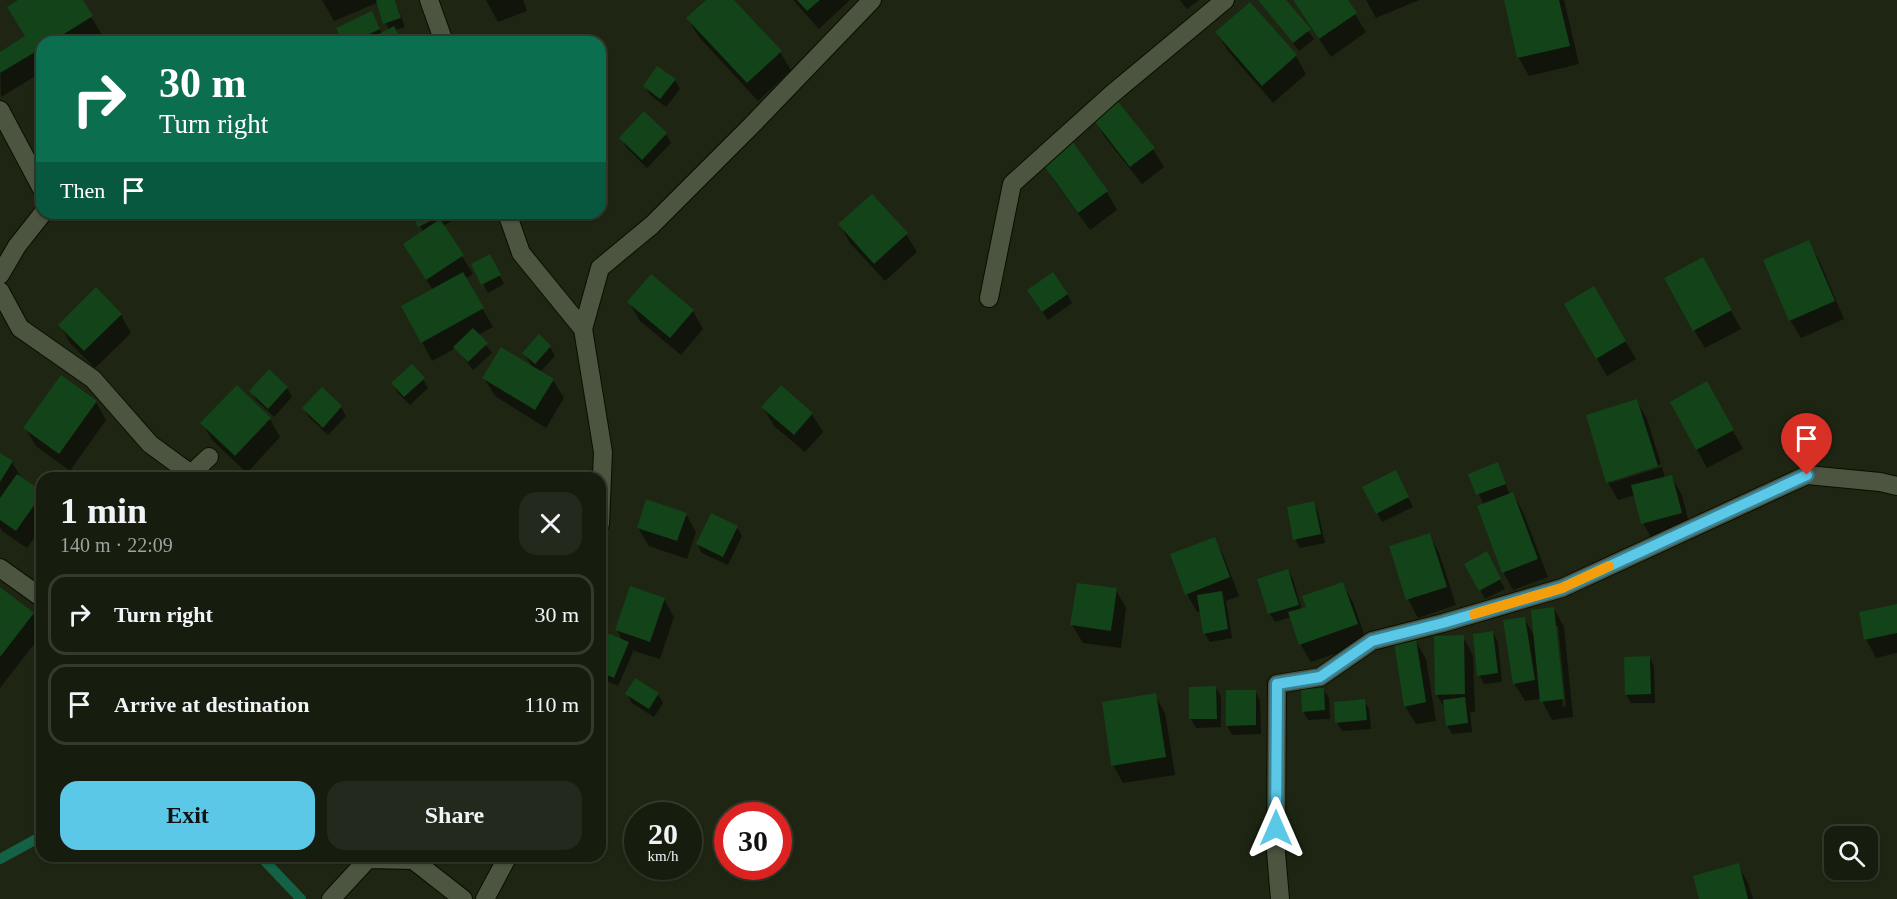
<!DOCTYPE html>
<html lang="en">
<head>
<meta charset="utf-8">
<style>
	:root { --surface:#161c0e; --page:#23291c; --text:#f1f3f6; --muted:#9ea19e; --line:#353a2e; --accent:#5ac8e6 }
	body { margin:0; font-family:"Times New Roman",serif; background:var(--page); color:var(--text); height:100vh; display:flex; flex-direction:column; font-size:22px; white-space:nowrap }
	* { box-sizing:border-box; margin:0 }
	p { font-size:20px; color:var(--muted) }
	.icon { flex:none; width:33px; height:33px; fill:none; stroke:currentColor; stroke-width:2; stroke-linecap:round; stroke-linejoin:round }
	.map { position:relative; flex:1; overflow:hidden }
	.panel { position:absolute; left:36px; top:472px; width:570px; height:390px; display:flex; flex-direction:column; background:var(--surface); border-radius:18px; box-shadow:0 2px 4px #0004,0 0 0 2px var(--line) }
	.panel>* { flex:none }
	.banner { position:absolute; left:36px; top:36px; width:570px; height:183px; border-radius:18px; box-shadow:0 2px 4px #0004,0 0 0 2px var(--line); background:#0b6e4f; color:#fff; overflow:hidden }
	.tools { position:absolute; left:1824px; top:826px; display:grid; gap:12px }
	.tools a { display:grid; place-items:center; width:54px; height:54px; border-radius:12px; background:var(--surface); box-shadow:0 2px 4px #0004,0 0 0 2px var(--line); font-size:30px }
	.speed { position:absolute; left:624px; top:802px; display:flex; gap:12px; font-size:30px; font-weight:700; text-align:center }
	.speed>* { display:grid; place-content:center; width:78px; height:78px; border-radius:50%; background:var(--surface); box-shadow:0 2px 4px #0004,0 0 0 2px var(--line); line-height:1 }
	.speed small { font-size:15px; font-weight:400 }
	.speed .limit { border:9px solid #d22; background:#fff; color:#111 }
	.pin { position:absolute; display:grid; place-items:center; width:51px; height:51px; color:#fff; margin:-62px -26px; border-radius:50% 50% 50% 0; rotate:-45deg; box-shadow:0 0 6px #0007 }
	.pin .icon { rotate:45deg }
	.me { position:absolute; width:66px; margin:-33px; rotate:0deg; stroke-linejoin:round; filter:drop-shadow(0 0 4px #0008) }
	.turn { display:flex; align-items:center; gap:21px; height:126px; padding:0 24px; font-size:27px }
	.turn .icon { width:78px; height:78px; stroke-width:2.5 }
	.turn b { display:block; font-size:42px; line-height:51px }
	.then { display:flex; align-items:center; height:57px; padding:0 24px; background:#0003; gap:12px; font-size:22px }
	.round { display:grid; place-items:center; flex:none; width:63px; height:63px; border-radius:18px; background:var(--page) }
	.overview { display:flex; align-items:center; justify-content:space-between; height:102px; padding:0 24px }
	h1 { font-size:36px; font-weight:700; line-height:45px }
	.primary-button { display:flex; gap:12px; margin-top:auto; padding:12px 24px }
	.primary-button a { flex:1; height:69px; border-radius:18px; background:var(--accent); color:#111; font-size:24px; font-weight:700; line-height:69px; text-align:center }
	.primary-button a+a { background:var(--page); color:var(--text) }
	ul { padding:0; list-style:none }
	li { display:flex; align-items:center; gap:18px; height:81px; margin:0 12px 9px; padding:0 12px; border:3px solid var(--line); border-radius:18px }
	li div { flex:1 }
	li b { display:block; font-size:22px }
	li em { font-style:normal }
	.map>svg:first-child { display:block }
	.shadow { fill:#0007; fill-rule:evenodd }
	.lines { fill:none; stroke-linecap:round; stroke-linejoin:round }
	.stream { stroke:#136246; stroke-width:10 }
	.building { fill:#124319 }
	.minor-casing { stroke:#080f01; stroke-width:20 }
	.minor { stroke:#4c5540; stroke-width:18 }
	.route-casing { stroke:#3a8296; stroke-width:15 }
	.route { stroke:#5ac8e6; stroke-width:10 }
	.slow { stroke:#f59e0b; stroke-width:10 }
</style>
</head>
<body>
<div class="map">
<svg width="1897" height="899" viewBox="0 0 1897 899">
	<rect width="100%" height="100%" fill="#1e2613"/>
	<g class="shadow">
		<path d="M21 0H81L102 35 91 42H42V72L1 97 0 53 27 37Z"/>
		<path d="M322 0H395L405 27 395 30 401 42H344L376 22 382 34 389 31 379 2 334 21Z"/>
		<path d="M486 0H523L527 11 498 22Z"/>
		<path d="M708 0H732L780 52 791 70 758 101 699 37 688 19Z"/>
		<path d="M793 0H850L819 29Z"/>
		<path d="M1180 0H1199L1187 9Z"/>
		<path d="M1259 0H1284L1314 39 1299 51Z"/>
		<path d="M1293 0H1346L1366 32 1331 57Z"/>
		<path d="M1366 0H1419L1376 18Z"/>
		<path d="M1506 0H1564L1579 64 1529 76 1518 57Z"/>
		<path d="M1217 33 1296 56 1306 74 1273 103 1228 51Z"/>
		<path d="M675 80 680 89 666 107 650 95 645 86Z"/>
		<path d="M1094 118 1153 149 1164 167 1142 184 1104 136Z"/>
		<path d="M666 134 671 143 647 168 626 147 621 138Z"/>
		<path d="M1042 160 1107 192 1117 210 1090 230 1053 179Z"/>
		<path d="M413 213H446L450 222 443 226 473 274 465 279 493 327 478 335 492 353 473 370 456 348 432 361 422 342 433 290 415 263 423 232Z"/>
		<path d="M840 224 906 234 917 252 885 281 850 243Z"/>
		<path d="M1808 242 1819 260 1844 319 1801 338 1790 320Z"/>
		<path d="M494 264 504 284 488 293 483 284Z"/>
		<path d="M1713 278 1741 329 1705 348 1694 330Z"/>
		<path d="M1594 289 1636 359 1607 376 1566 305Z"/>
		<path d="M1067 294 1072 303 1048 320 1034 300Z"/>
		<path d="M629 302 693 311 703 329 681 355 640 321Z"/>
		<path d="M121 315 131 333 95 368 70 343 60 325Z"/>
		<path d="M550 347 555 356 540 372 553 380 564 398 546 428 495 396 484 378 532 367 524 353Z"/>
		<path d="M269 371 287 388 292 397 274 417 256 400 251 391Z"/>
		<path d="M423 379 428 388 410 405 398 393 393 384Z"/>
		<path d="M322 389 341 407 346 416 328 435 309 417 304 408Z"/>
		<path d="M1636 400 1647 419 1661 464 1610 480V483L1662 467 1665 478 1671 476 1682 495 1691 532 1653 541 1643 523 1635 495 1618 500 1608 482Z"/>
		<path d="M1717 401 1743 449 1707 468 1672 403Z"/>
		<path d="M96 402 106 420 70 471 36 446 25 428Z"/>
		<path d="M763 407 812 414 823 432 805 452 774 426Z"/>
		<path d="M270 419 280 437 247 473 213 441 202 423Z"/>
		<path d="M0 455 12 462 22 479 42 493V527L27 548 2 531 0 527Z"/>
		<path d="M1497 464 1510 495 1513 494 1523 512 1548 577 1513 590 1503 572 1484 505 1470 475Z"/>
		<path d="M1400 481 1413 507 1382 522 1377 513Z"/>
		<path d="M1313 503 1318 512 1325 543 1300 548 1295 539Z"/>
		<path d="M686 514 696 532 687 559 649 546 638 528Z"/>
		<path d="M737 527 742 536 728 565 702 553 697 544Z"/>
		<path d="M1429 534 1439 553 1456 605 1418 618 1408 599Z"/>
		<path d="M1214 539 1224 557 1239 596 1226 601 1232 638 1210 642 1204 633 1201 611 1197 612 1187 594Z"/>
		<path d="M1486 553 1505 589 1485 599 1466 564Z"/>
		<path d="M1288 571 1293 579 1302 610 1308 608 1342 584 1353 602 1367 643 1311 662 1300 644 1291 617 1275 622 1270 614 1259 580Z"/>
		<path d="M1116 590 1126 608 1121 648 1083 643 1072 625Z"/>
		<path d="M0 591 33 614 42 630V634L0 688Z"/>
		<path d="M664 599 674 617 660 659 631 650 633 652 618 686 600 678V647L623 642 617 630Z"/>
		<path d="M1897 605V653L1876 658 1866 639Z"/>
		<path d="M1554 609 1564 627 1573 717 1552 720 1541 699 1525 701 1514 683 1524 618 1535 637ZM1555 626H1558L1566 706 1563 707Z"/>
		<path d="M1493 633 1498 642 1502 682 1484 684 1479 675Z"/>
		<path d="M1463 637 1473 655 1475 712H1470L1472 732 1452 734 1447 725 1445 709 1437 695Z"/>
		<path d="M1415 640 1426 659 1436 721 1416 724 1405 706Z"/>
		<path d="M1649 657 1654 666 1655 703H1631L1626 695Z"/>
		<path d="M1215 687 1221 696V727L1196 728 1191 719Z"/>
		<path d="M1323 689 1329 698 1330 719 1308 720 1303 711Z"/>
		<path d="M1255 691 1260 700 1261 734 1232 735 1227 726Z"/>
		<path d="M627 694H658L663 703 654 717 632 703Z"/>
		<path d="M1155 695 1165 713 1175 775 1123 783 1113 765Z"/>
		<path d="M1364 701 1369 709 1371 729 1342 731 1337 723Z"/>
		<path d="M1738 865 1748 883 1753 899H1700Z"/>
	</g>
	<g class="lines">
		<g class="stream">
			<path d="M260 856 301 899"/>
			<path d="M0 859 42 836"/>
		</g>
	</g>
	<g class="building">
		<path d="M18 0H83L93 16 51 42H42V48L0 73V52L25 36 7 7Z"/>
		<path d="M376 0H395L401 18 383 24Z"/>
		<path d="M706 0H734L782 51 747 83 686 18Z"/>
		<path d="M797 0H820L807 11Z"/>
		<path d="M1258 0H1286L1311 29 1293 43Z"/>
		<path d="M1293 0H1348L1357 13 1319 39Z"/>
		<path d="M1504 0H1559L1570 46 1517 58Z"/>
		<path d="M1250 2 1297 55 1262 86 1215 32Z"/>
		<path d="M372 11 380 29 353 42H343L336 28Z"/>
		<path d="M394 26 402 42H364Z"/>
		<path d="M657 66 676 79 660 99 643 86Z"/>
		<path d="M1116 99 1155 148 1130 167 1092 118Z"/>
		<path d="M644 111 667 133 642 160 619 138Z"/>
		<path d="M1070 138 1108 191 1078 213 1040 160Z"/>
		<path d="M872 194 908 233 874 264 838 224Z"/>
		<path d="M412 213H447L418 227Z"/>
		<path d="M440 219 464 255 426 280 403 244Z"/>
		<path d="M1809 240 1835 301 1789 321 1763 260Z"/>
		<path d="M490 254 501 275 481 285 471 264Z"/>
		<path d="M1703 257 1732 310 1693 331 1664 278Z"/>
		<path d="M463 272 484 308 421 343 401 306Z"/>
		<path d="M1053 272 1068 294 1042 312 1027 290Z"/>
		<path d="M651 274 694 310 670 338 627 302Z"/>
		<path d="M1594 286 1626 341 1596 359 1564 304Z"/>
		<path d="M96 287 122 314 84 351 58 325Z"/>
		<path d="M473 328 488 343 468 362 453 347Z"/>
		<path d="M539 334 551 346 535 364 522 353Z"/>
		<path d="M501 347 554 379 535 410 482 378Z"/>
		<path d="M412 364 425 378 404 397 391 383Z"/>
		<path d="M269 369 288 387 268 409 249 391Z"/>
		<path d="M61 375 97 401 59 454 23 428Z"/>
		<path d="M1707 381 1734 430 1696 450 1670 402Z"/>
		<path d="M237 385 271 418 235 456 200 423Z"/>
		<path d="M781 385 813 413 794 435 761 407Z"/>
		<path d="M322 387 342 406 323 428 302 408Z"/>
		<path d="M1637 399 1658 466 1606 483 1586 415Z"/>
		<path d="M0 453 13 461 0 482Z"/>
		<path d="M1498 462 1506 484 1476 495 1468 474Z"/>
		<path d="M1396 470 1409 497 1376 514 1362 487Z"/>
		<path d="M17 474 42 491V494L16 531 0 520V498Z"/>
		<path d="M1672 475 1682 513 1641 524 1631 485Z"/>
		<path d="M1513 492 1538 559 1502 573 1477 506Z"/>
		<path d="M646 499 687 513 677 541 637 528Z"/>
		<path d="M1314 501 1321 534 1293 540 1287 507Z"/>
		<path d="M711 513 738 526 723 557 696 544Z"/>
		<path d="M1430 533 1447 587 1406 600 1389 546Z"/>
		<path d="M1215 537 1230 577 1185 595 1170 554Z"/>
		<path d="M1487 551 1501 579 1479 591 1464 564Z"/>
		<path d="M1288 569 1299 605 1268 614 1257 579Z"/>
		<path d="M1343 582 1358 624 1299 645 1288 612 1306 607 1302 596Z"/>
		<path d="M1077 583 1117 588 1111 631 1070 625Z"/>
		<path d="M630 586 665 598 650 642 615 630Z"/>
		<path d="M0 587 34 613 0 657Z"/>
		<path d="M1222 591 1228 629 1203 634 1197 595Z"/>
		<path d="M1897 604V633L1864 640 1859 612Z"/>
		<path d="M1554 607 1564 699 1540 702 1531 610Z"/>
		<path d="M1525 617 1535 680 1513 684 1503 620Z"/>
		<path d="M1493 631 1498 673 1477 676 1473 634Z"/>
		<path d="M605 632 629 642 614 678 600 672V644Z"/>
		<path d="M1464 635 1465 694 1435 695 1434 636Z"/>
		<path d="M1416 639 1426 702 1404 707 1394 642Z"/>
		<path d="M1650 656 1651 694 1625 695 1624 657Z"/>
		<path d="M635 678 659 693 649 709 625 694Z"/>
		<path d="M1216 686 1217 719H1189V687Z"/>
		<path d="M1324 688 1325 710 1302 712 1301 689Z"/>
		<path d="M1226 690H1256V725L1226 726Z"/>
		<path d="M1156 693 1166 757 1111 766 1102 702Z"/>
		<path d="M1465 697 1468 723 1446 726 1443 700Z"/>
		<path d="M1365 699 1367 720 1335 723 1334 702Z"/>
		<path d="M1739 863 1748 899H1699L1693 876Z"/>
	</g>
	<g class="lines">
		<defs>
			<g id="minor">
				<path d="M429 0 444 42"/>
				<path d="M0 110 42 189"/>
				<path d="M507 213 521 253 583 329 603 452 600 524"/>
				<path d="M0 275 17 246 43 213"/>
				<path d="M0 291 20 328 93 379 150 444 191 474 209 457"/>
				<path d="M989 298 1012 184 1112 94 1225 0"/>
				<path d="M583 329 600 268 652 225 749 128 872 0"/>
				<path d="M0 568 42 598"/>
				<path d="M408 856 463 899"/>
				<path d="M331 899 368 859 414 860"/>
				<path d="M485 899 508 856"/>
				<path d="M1280 899 1276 852 1277 684 1320 677 1372 641 1443 623 1562 588 1807 475 1880 482 1897 486"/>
			</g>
		</defs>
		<use href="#minor" class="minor-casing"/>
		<use href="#minor" class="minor"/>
	</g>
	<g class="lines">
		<defs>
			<path id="route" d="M1276 828 1277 684 1320 677 1372 641 1443 623 1562 588 1807 475"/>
		</defs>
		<use href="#route" class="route-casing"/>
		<use href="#route" class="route"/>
		<path class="slow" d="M1474 614 1562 588 1609 566"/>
	</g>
</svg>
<div class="tools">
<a><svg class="icon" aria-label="search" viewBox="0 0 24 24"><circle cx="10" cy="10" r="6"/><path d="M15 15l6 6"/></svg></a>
</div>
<div class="speed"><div>20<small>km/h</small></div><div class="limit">30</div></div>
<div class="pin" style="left:1807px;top:475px;background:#d93025"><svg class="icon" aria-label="arrive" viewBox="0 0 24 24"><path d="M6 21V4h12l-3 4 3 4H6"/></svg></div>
<svg class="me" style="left:1276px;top:828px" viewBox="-20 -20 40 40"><path d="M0-17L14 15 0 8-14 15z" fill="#5ac8e6" stroke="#fff" stroke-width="4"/></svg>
<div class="banner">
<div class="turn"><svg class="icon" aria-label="right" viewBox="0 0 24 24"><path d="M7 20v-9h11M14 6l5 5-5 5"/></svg><div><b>30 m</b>Turn right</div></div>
<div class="then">Then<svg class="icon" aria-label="arrive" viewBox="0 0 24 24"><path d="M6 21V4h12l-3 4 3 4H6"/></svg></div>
</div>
<section class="panel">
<div class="overview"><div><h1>1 min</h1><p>140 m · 22:09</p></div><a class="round"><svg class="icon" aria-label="close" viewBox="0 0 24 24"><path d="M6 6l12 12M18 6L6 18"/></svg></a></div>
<ul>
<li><svg class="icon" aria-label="right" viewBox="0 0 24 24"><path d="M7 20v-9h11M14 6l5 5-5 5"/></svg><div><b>Turn right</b></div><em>30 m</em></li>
<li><svg class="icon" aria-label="arrive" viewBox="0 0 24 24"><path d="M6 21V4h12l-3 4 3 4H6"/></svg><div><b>Arrive at destination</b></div><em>110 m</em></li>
</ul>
<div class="primary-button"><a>Exit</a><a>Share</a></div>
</section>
</div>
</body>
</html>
